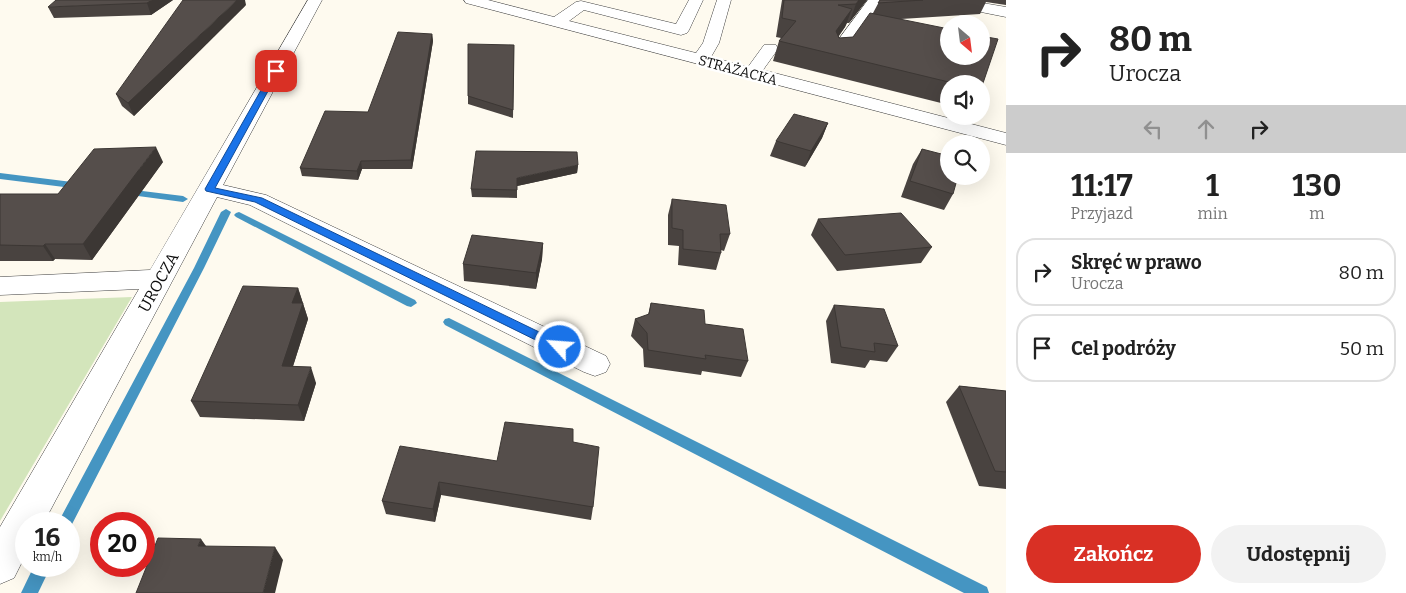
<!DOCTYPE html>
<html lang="pl">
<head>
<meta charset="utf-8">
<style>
	:root { --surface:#fff; --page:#f2f2f2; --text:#222; --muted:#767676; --line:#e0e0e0; --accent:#d93025 }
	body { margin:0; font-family:Bitter,serif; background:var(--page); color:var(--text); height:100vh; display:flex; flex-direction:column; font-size:19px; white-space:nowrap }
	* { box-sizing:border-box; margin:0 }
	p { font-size:16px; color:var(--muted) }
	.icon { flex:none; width:28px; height:28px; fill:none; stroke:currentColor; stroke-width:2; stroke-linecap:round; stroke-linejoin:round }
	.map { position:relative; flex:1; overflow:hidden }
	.drawer { display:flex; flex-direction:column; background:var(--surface); width:400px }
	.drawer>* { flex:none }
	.guide { background:#fff; color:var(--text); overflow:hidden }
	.needle { width:32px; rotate:152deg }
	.controls { position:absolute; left:940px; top:15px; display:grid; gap:10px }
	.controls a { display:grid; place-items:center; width:50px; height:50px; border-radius:50%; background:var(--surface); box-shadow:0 5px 20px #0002; font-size:25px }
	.speed { position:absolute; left:15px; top:512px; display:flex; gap:10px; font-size:25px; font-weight:700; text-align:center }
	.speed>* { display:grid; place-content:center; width:65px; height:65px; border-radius:50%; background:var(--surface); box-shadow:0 5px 20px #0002; line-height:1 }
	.speed small { font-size:12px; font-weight:400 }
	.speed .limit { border:8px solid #d22; background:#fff; color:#111 }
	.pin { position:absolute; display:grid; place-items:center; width:42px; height:42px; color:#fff; margin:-21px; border-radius:10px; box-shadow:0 2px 8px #0006 }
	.me { position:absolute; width:55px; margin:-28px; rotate:296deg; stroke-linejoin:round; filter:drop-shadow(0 0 4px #0008) }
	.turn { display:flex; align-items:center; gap:18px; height:105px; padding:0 20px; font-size:22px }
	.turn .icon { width:65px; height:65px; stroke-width:2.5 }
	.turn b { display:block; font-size:35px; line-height:42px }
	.lanes { display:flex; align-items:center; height:48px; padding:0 20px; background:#0003; justify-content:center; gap:25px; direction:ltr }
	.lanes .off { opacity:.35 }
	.eta { display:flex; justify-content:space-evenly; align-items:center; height:85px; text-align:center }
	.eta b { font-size:30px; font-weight:700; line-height:35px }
	.primary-button { display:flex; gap:10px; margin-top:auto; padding:10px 20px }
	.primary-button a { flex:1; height:58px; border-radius:30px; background:var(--accent); color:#fff; font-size:20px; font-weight:700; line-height:58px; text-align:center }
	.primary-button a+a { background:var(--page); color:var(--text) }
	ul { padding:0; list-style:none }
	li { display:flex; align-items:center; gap:15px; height:68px; margin:0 10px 8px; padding:0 10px; border:2px solid var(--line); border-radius:20px }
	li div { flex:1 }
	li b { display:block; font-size:19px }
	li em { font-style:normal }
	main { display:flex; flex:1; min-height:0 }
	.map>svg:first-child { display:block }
	.green { fill:#d3e5bb }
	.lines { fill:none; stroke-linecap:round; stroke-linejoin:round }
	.stream { fill:#4595c2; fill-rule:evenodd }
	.minor-casing { stroke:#404040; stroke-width:1 }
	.minor { fill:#fff; fill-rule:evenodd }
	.wall { fill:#494340 }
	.shaded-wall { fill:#3c3734 }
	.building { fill:#554e4b; stroke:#3c3734 }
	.route { fill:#1a73e8; stroke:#114b97 }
	.labels { text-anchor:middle; stroke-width:5; stroke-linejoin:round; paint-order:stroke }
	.far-street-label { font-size:14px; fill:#0d0d0d; stroke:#fff }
	.street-label { font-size:16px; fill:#0d0d0d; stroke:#fff }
</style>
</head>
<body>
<main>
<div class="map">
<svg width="1006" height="593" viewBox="0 0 1006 593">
	<rect width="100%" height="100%" fill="#fefaef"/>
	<path class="green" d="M132 297 0 521V302Z"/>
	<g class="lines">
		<g class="stream">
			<path d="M0 173 80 183 85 186 80 189 0 179Z"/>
			<path d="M126 189 183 196 188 199 183 202 123 194V190Z"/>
			<path d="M226 209 231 212 204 268 69 530V524H57L60 519 194 268 221 212Z"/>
			<path d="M239 212 415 300 417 303 411 307 407 306 236 217 234 215 236 213Z"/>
			<path d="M449 318 987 587 989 593H964L445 325 443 322 445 319Z"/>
			<path d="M34 566H51L38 593H21Z"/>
		</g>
		<defs>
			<g id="minor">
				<path d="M308 0H322L223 185 266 195 606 356 610 364 606 372 595 376 584 372 250 205 217 197 43 524H26V554L14 578 0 584V527L139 289 0 295V277L150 270Z"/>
				<path d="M464 0H488L554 17 576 2 581 1 676 24 689 0H703L689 30 687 33 681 35 584 10 569 21 696 53 703 43 717 0H731L719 43 711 57 748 67 764 45H776L778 49 763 70 1006 133V145L466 3Z"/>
				<path d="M868 0H883L844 55H832L830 51Z"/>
				<path d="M934 0H965L1006 7V17L936 3Z"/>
			</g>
		</defs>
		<use href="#minor" class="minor-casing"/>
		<use href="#minor" class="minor"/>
	</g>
	<g class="wall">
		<path d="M173 0 151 15 54 18 48 7Z"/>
		<path d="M782 0H867L849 23H847L845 27 839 36V38L853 37 873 13 880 0H1006V5L986 2 980 14 901 19 981 84H949V105L773 61 779 41 781 38 776 37Z"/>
		<path d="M246 5 134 116 122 106 116 94Z"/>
		<path d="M432 34 433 41 412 169H362L358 180 302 176 300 168 368 112Z"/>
		<path d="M514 45 513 118 468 104V96Z"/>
		<path d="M828 123 822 138 805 167 770 156 776 141Z"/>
		<path d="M922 149 953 194 944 210 901 197 913 164Z"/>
		<path d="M163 162 92 260 55 259 53 261H0V194H58Z"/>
		<path d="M578 165 577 173 517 186V198L472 197 471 189Z"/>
		<path d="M672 199 730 234 724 251 721 250V253L716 270 678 265 679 246 668 245V215Z"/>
		<path d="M818 219 932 247 921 263 837 271 811 235Z"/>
		<path d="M543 243 542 259 536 289 464 281 463 264Z"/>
		<path d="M298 288 308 319 293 366 316 383 304 421 200 417 191 401Z"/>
		<path d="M651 303 705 324 748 361 741 377 702 371 701 375 644 367 643 349 631 336 635 319 648 315Z"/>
		<path d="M834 305 898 346 887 362 870 360 865 368 831 363 826 321Z"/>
		<path d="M959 386 1006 391V489L979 486 946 402Z"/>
		<path d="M573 442 593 507 591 520 441 495 435 522 386 514 382 501 497 461Z"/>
	</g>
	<g class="shaded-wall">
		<path d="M152 0H173L151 15 147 3Z"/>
		<path d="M237 0H245L246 5 134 116 128 103Z"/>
		<path d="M859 0H867L849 23 856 4Z"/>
		<path d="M852 9 845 27 828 50 836 31Z"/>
		<path d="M432 34 433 41 412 169 411 160Z"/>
		<path d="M828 123 822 138 805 167 811 151Z"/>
		<path d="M156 147 163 162 92 260 83 244Z"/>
		<path d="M361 161 362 169 358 180 357 171Z"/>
		<path d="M578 165 577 173 517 186V178Z"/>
		<path d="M543 243 542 259 536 289V273Z"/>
		<path d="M45 244 55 259 53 261 43 246Z"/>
		<path d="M298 288 308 319 288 382 282 366 292 303Z"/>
		<path d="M311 367 316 383 304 421 298 405Z"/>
		<path d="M439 482 441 495 435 522 433 509Z"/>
		<path d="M201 539 211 553 198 546Z"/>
		<path d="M275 547 283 560 275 593H263Z"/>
	</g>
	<g class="building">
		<path d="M56 0H152L147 3 48 7Z"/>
		<path d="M183 0H237L128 103 116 94Z"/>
		<path d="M784 0H859L856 4 838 5 852 9 836 31 839 38 853 37 870 13 949 29V56H981V36L998 39 981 89V84H957L779 41 796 21 782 18Z"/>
		<path d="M880 0H923L878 3Z"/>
		<path d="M398 32 432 34 411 160 361 161 357 171 300 168 325 111 368 112Z"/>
		<path d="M468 44 514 45 513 110 468 96Z"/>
		<path d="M794 114 828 123 811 151 776 141Z"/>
		<path d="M156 147 83 244H45L43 246 0 245V194H58L94 149Z"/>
		<path d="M922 149 949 156V176H958L953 194 910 181Z"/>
		<path d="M476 151 577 152 578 165 517 178V190L471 189Z"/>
		<path d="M672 199 726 205 730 234H720L721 253 683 249V230L672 228Z"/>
		<path d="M901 213 932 247 845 255 818 219Z"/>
		<path d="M472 235 543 243 536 273 463 264Z"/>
		<path d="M243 286 298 288 292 303H303L282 366 311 367 298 405 191 401Z"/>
		<path d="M651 303 704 310 705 324 743 329 748 361 705 355 706 359 648 350 647 333 635 319 649 314Z"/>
		<path d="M834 305 884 309 898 346 874 343 875 352 841 347Z"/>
		<path d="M959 386 1006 391V472L995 471Z"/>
		<path d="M505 422 573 429V442L599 447 593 507 439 482 433 509 382 501 400 446 497 461Z"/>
		<path d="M158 538 201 539 198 546 275 547 263 593H136Z"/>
	</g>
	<path class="route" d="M273 69 279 71 215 188 262 198 564 344 566 347 564 350H556L255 202 206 191 205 189Z"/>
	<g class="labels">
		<g class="far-street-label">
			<text transform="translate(738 70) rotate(15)" y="5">STRAŻACKA</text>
		</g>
		<g class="street-label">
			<text transform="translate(158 282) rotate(-61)" y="6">UROCZA</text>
		</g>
	</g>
</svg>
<div class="controls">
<a><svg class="needle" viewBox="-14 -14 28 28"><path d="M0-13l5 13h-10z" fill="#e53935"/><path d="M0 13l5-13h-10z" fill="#767676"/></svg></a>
<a><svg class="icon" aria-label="sound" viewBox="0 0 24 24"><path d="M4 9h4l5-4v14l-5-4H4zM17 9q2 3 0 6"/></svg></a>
<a><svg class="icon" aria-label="search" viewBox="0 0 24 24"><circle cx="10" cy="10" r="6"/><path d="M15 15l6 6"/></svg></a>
</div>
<div class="speed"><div>16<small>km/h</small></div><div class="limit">20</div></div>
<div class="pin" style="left:276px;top:71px;background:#d93025"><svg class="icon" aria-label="arrive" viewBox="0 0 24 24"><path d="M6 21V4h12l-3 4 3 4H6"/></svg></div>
<svg class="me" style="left:560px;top:347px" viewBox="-20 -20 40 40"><circle r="17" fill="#1a73e8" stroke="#fff" stroke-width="3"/><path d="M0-11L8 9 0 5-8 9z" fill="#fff"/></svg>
</div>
<section class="drawer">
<div class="guide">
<div class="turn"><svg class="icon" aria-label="right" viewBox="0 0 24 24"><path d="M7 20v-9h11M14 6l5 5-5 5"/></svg><div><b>80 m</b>Urocza</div></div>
<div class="lanes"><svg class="icon off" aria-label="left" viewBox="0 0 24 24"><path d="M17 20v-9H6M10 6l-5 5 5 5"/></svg><svg class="icon off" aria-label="ahead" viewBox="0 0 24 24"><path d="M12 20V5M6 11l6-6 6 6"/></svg><svg class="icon" aria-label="right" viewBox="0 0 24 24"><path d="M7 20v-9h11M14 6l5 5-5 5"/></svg></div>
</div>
<div class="eta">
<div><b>11:17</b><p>Przyjazd</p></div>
<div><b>1</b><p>min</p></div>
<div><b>130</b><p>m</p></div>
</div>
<ul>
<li><svg class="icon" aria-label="right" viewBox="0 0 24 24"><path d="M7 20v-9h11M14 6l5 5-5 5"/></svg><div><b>Skręć w prawo</b><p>Urocza</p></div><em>80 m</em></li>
<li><svg class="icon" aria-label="arrive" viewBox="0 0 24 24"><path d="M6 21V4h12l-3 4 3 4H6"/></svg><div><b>Cel podróży</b></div><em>50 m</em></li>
</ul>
<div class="primary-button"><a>Zakończ</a><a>Udostępnij</a></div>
</section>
</main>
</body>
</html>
